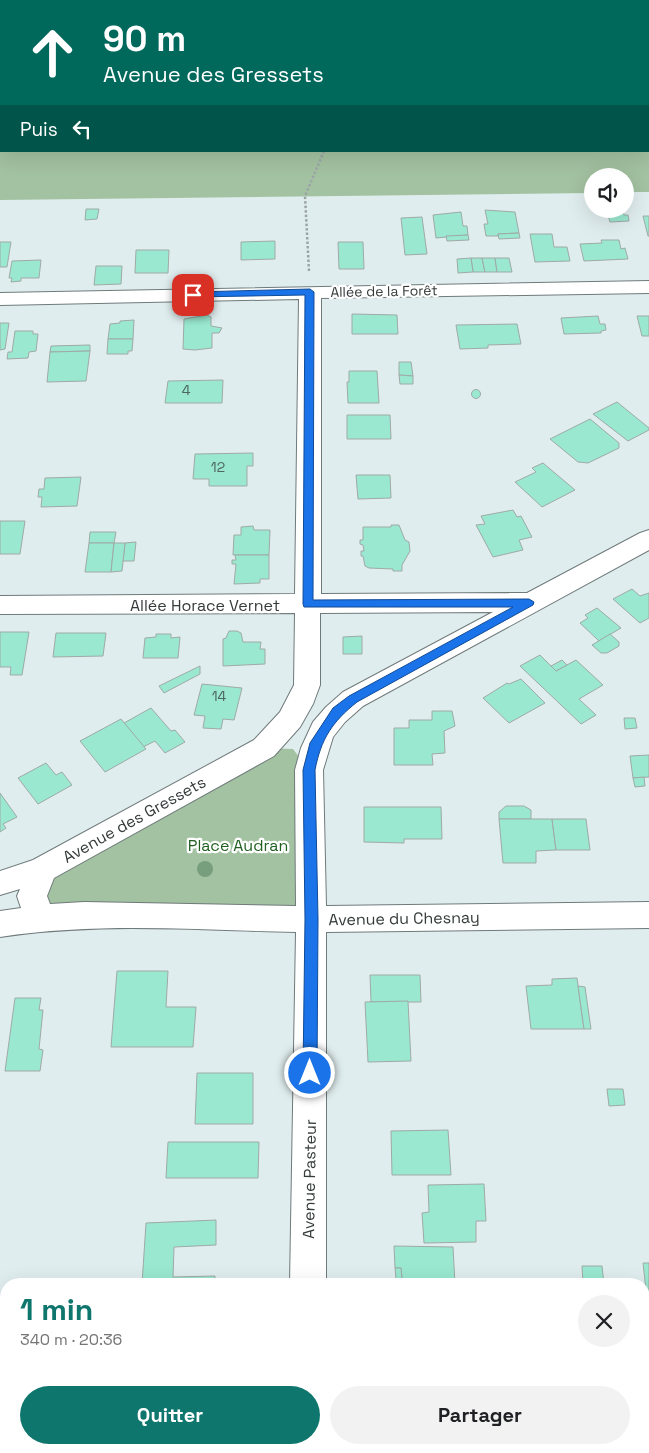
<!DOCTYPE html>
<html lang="fr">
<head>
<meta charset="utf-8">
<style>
	:root { --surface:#fff; --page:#f2f2f2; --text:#202124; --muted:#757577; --accent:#0f766e }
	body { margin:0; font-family:"Space Grotesk",sans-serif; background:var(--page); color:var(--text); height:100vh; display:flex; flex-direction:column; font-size:19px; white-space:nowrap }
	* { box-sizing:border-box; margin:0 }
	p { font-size:16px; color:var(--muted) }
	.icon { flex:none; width:28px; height:28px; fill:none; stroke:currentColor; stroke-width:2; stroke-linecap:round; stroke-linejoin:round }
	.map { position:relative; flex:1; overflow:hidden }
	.details { position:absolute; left:0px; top:1278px; width:650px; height:176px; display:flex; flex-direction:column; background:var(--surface); border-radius:20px 20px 0 0; box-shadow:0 5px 20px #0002 }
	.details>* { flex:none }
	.banner { position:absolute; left:0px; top:0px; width:650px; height:152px; box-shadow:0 5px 20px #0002; background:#00695c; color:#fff; overflow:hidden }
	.buttons { position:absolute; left:584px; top:168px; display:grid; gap:10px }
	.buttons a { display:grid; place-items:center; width:50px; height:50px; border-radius:50%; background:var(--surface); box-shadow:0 5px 20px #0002; font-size:25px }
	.pin { position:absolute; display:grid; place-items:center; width:42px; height:42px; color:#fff; margin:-21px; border-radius:10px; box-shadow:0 2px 8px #0006 }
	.me { position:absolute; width:55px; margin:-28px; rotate:0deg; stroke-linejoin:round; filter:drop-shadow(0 0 4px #0008) }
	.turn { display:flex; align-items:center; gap:18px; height:105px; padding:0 20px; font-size:22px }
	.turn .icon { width:65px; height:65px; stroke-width:2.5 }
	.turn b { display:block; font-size:35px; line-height:42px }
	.then { display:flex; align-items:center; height:48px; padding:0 20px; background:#0003; gap:10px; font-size:19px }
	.round { display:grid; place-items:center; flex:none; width:52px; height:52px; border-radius:26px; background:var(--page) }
	.summary { display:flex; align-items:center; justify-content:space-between; height:85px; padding:0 20px }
	h1 { font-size:30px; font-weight:700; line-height:38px; color:var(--accent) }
	.cta { display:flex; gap:10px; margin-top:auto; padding:10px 20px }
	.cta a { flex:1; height:58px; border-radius:30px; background:var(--accent); color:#fff; font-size:20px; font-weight:700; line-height:58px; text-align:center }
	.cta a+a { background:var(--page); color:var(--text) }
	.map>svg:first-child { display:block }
	.green { fill:#a3c2a1; fill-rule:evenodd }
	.building { fill:#99e8cf; stroke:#9faaa6 }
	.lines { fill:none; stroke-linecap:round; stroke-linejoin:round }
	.minor-casing { stroke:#6f7a7b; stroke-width:2 }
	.path { stroke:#9ca5a6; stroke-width:2.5; stroke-dasharray:2.5 2; stroke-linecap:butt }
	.minor { fill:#fff; fill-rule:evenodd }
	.tree { fill:#779f7d }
	.route { fill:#1a73e8; stroke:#114b97 }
	.labels { text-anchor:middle; stroke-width:4.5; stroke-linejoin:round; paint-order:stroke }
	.far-street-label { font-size:14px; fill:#353a3a; stroke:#fff }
	.number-label { font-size:14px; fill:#4e665f }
	.street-label { font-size:16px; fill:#353a3a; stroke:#fff }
	.park-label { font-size:16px; fill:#216021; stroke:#fff }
</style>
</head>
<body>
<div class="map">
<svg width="649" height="1453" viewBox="0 0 649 1453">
	<rect width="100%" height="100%" fill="#e0edee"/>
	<g class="green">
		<path d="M0 0H649V192H625V176H592V193L0 200ZM1 1H649V151H1Z"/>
		<path d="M264 748 293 749 309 770 311 919 39 918 42 870Z"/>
	</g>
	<g class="building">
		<path d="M86 209H99L97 219 85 220Z"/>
		<path d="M606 209 623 211 624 215H628L629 221 610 222Z"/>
		<path d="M485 210 515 212 519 233 498 234V236H486L484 224H488Z"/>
		<path d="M461 212 463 226H467L468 235 436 238 433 215Z"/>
		<path d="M643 216H649V236H648Z"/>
		<path d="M422 217 427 254 405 255 401 218Z"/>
		<path d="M519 233 520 238 499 239 498 234Z"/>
		<path d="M530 234H552L554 247H567L570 261 535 262Z"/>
		<path d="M468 235 469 240 447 241 446 236Z"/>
		<path d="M601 240H619L621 249 625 248 628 259 584 261 580 244 602 243Z"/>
		<path d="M275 241V259L241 260V242Z"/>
		<path d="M0 242H11L7 267H0Z"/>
		<path d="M338 242H363L364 269H339Z"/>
		<path d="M136 250H169L168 273H135Z"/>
		<path d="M471 258H482L485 272H473Z"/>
		<path d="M471 258 473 272 458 273 457 259Z"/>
		<path d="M482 258H495L497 272H485Z"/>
		<path d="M495 258H509L512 272H497Z"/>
		<path d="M41 260 39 278H21V281L11 282 12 278H9L12 261Z"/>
		<path d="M96 266H122L121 284 94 285Z"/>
		<path d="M352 314 397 315 398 334H352Z"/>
		<path d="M207 315 211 317V326L222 328 219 333H212V348L195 350 183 349 184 319Z"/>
		<path d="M598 316 600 324H605L606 330 601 331V333L564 334 561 318Z"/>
		<path d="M637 316H649V336H642Z"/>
		<path d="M134 320 133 339H108L110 324 120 323V321Z"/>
		<path d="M0 323H9L5 349 0 350Z"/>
		<path d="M517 324 521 344 488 345V348L460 349 456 325Z"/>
		<path d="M15 331H33V334H38L36 351 29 352 28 358 7 359 8 352H12Z"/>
		<path d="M108 339H133L132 351H128V354H107Z"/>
		<path d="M90 345V351L50 352 51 346Z"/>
		<path d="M90 351 86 381 47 382 50 352Z"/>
		<path d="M399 362H411L413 376 399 375Z"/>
		<path d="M349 371H377L379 403H348L347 382H349Z"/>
		<path d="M399 375 413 376V384H400Z"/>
		<path d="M223 380 222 403H165L168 381Z"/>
		<circle cx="476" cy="394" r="4.5"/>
		<path d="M617 402 649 428V430L628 441 593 414Z"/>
		<path d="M347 415H390L391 439H347Z"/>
		<path d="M590 419 619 443V448L588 463 578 462 550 439Z"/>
		<path d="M253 453V466H247V486H209V479H193L195 454Z"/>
		<path d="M543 463 575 490 542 507 515 482 536 472 532 468Z"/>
		<path d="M356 475H390L391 498 358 499Z"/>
		<path d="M81 477 77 506 41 507 42 497H38L39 489H44L45 478Z"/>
		<path d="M513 510 517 517 521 516 532 537 519 540 523 550 493 557 476 525 485 524 481 516Z"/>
		<path d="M0 521H25L20 554H0Z"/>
		<path d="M391 525H399L405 540 409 542 410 551 402 565V571H393V569L369 568 365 566 363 556H361V551H364L363 545 360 544V540H363V527H391Z"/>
		<path d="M253 526 254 530H270L269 555H233L234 535H241V527Z"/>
		<path d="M90 532H116L114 543H89Z"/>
		<path d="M136 542 134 561H123L125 543Z"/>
		<path d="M89 543H114L111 572H85Z"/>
		<path d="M114 543H125L122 571 111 572Z"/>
		<path d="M235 555H269V579H260V583L234 584 236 564H232V560H236Z"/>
		<path d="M632 589 640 596 649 593V618L640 623 613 599Z"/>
		<path d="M597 608 621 628 599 641 580 623 588 618 585 615Z"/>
		<path d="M229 631H237L241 633 243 642H261L260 649H265V664L223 666V639L226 638Z"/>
		<path d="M0 632H29L22 675H10L11 667H0Z"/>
		<path d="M56 633H106L103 656 53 657Z"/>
		<path d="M156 634H171V638L180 637 178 658H143L145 638 156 637Z"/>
		<path d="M610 634 619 642V646L607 653H601L592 645Z"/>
		<path d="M362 636V654H343V637Z"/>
		<path d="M540 655 556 671 576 660 603 685 579 699 596 715 581 724 520 666Z"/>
		<path d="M562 660 567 665 556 671 551 666Z"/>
		<path d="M200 666V674L164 693 159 686Z"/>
		<path d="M521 679 545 703 509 723 483 698 507 683 509 684Z"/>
		<path d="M202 684 242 688 234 720 223 719 221 729 203 728 205 716 194 715Z"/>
		<path d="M151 708 171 731 175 730 185 742 165 753 155 741 143 747 124 723Z"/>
		<path d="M432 711H452L455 726 444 731 445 753 432 754 433 765H394V728H409V720H432Z"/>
		<path d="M624 718H635L637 728 625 729Z"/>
		<path d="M121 719 146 749 105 772 80 741Z"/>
		<path d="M649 755V777L633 778 630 756Z"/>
		<path d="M46 763 56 775 62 772 72 785 38 804 18 778Z"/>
		<path d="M644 777 645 786 635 787 633 778Z"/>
		<path d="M0 793 17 817 3 824 6 828 0 832Z"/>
		<path d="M506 806H524L531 810V819H499V812Z"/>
		<path d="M364 807H441L442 839H404V843L364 842Z"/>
		<path d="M499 819H552L556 850 536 851V863H503Z"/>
		<path d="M552 819H586L590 850H556Z"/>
		<path d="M117 971H168L166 1007H196L193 1047H111Z"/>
		<path d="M370 975H420L421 1002H371Z"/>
		<path d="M577 978 584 1029H531L526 986 552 985V979Z"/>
		<path d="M578 986 585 987 591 1029H584Z"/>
		<path d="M15 998H41L39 1010H43L39 1049 43 1050 40 1071H5Z"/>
		<path d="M408 1001 411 1061 368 1062 365 1002Z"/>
		<path d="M197 1073H253V1124H195Z"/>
		<path d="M607 1089H623L625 1105 609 1106Z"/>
		<path d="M448 1130 451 1175H392L391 1131Z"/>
		<path d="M168 1142H259L258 1178H166Z"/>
		<path d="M484 1184 486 1221H476V1242L424 1243 422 1213 429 1212 428 1185Z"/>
		<path d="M216 1220V1245L174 1247 173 1277 215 1276V1284H142L146 1223Z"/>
		<path d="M394 1246 453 1247 455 1284H396V1279H402L401 1268H395Z"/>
		<path d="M643 1263H649V1317Z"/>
		<path d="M582 1266H602L604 1284H583Z"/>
		<path d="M395 1268H401L402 1279H396Z"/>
		<path d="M649 1349V1431H644V1350Z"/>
		<path d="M0 1437H6V1448H17L16 1453H0Z"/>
		<rect x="174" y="1448" width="66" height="5"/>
	</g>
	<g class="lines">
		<defs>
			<g id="minor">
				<path d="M649 281V293L321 298V594L527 593 640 533 649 530V550L363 706 345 722 333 737 323 770 326 906 649 902V928L326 932V1284H290L296 932C197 930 97 922 0 937V911L21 908 17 896 20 889 0 895V871L33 860 254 740 280 712 294 685 295 613 0 614V596L295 594 299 299 0 305V293ZM493 612 343 692 326 707 313 722 301 748 295 770 296 906 84 902 50 904 47 896 54 878 274 756 300 727 313 704 320 685V613Z"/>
				<rect x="288" y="1448" width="38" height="5"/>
			</g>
		</defs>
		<use href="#minor" class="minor-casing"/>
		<g class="path">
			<path d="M166 0 168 1"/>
			<path d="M309 271 305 196 324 151"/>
		</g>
		<use href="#minor" class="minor"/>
	</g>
	<circle class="tree" cx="205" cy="869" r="8"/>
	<path class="route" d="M310 289 314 292 313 600 529 599 534 602 533 605 357 702C332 722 321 739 315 770L318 919 317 1073 315 1077 310 1079 305 1077 303 1073 305 919 303 770 310 743 333 708 349 696 513 607H304L303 604 305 295 193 297 188 295 193 292Z"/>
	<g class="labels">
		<g class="far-street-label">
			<text transform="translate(384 291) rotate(-1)" y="5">Allée de la Forêt</text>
		</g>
		<g class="number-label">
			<text x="186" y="395">4</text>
			<text x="218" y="472">12</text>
			<text x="219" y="701">14</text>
		</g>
		<g class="street-label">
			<text x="205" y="611">Allée Horace Vernet</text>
			<text transform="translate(134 819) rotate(-29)" y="6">Avenue des Gressets</text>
			<text transform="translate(404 918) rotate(-1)" y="6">Avenue du Chesnay</text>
			<text transform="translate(309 1179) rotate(-89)" y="6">Avenue Pasteur</text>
		</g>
		<g class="park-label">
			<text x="238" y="851">Place Audran</text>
		</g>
	</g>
</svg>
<div class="buttons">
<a><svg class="icon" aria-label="sound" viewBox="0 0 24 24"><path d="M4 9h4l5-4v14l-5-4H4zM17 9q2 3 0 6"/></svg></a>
</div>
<div class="pin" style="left:193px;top:295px;background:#d93025"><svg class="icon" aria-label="arrive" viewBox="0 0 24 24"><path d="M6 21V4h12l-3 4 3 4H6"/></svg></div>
<svg class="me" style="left:310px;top:1073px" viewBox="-20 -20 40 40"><circle r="17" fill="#1a73e8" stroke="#fff" stroke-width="3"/><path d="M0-11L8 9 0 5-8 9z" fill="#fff"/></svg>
<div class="banner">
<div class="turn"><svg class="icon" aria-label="ahead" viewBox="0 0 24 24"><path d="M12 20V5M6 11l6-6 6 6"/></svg><div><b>90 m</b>Avenue des Gressets</div></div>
<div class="then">Puis<svg class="icon" aria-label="left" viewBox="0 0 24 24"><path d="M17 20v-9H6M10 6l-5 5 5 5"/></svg></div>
</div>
<section class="details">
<div class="summary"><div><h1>1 min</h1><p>340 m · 20:36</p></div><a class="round"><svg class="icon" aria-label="close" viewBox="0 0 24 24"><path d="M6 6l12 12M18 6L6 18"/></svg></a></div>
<div class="cta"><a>Quitter</a><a>Partager</a></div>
</section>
</div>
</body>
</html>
